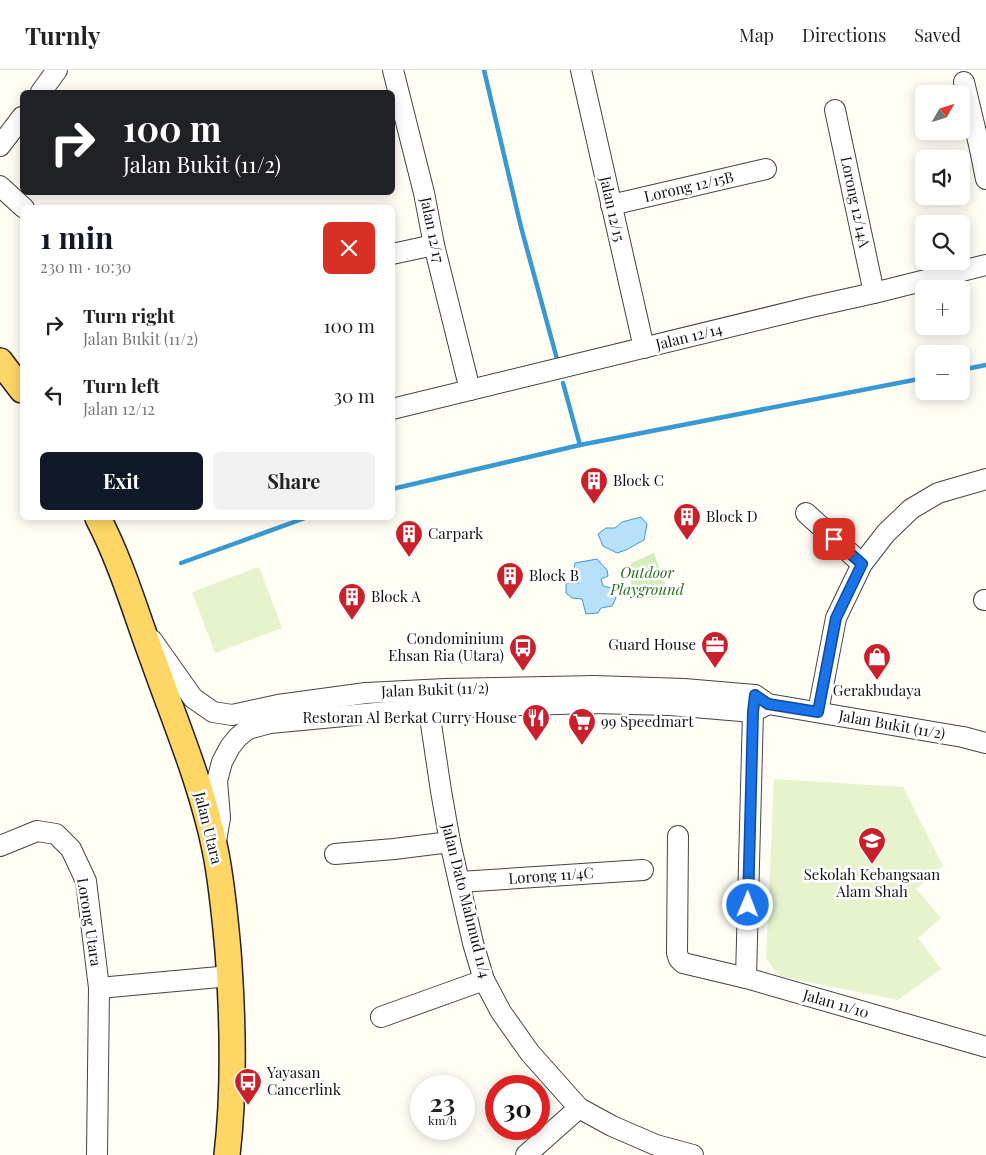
<!DOCTYPE html>
<html lang="en">
<head>
<meta charset="utf-8">
<style>
	:root { --surface:#fff; --page:#f2f2f2; --text:#222; --muted:#767676; --line:#e0e0e0; --accent:#111827 }
	body { margin:0; font-family:"Playfair Display",serif; background:var(--page); color:var(--text); height:100vh; display:flex; flex-direction:column; font-size:19px; white-space:nowrap }
	* { box-sizing:border-box; margin:0 }
	p { font-size:16px; color:var(--muted) }
	.icon { flex:none; width:28px; height:28px; fill:none; stroke:currentColor; stroke-width:2; stroke-linecap:round; stroke-linejoin:round }
	.map { position:relative; flex:1; overflow:hidden }
	.drawer { position:absolute; left:20px; top:135px; width:375px; height:315px; display:flex; flex-direction:column; background:var(--surface); border-radius:8px; box-shadow:0 2px 12px #0003 }
	.drawer>* { flex:none }
	.top-card { position:absolute; left:20px; top:20px; width:375px; height:105px; border-radius:8px; box-shadow:0 2px 12px #0003; background:#202124; color:#fff; overflow:hidden }
	.needle { width:32px; rotate:51deg }
	.controls { position:absolute; left:915px; top:15px; display:grid; gap:10px }
	.controls a { display:grid; place-items:center; width:55px; height:55px; border-radius:8px; background:var(--surface); box-shadow:0 2px 12px #0003; font-size:25px }
	.speed { position:absolute; left:410px; top:1005px; display:flex; gap:10px; font-size:25px; font-weight:700; text-align:center }
	.speed>* { display:grid; place-content:center; width:65px; height:65px; border-radius:50%; background:var(--surface); box-shadow:0 2px 12px #0003; line-height:1 }
	.speed small { font-size:12px; font-weight:400 }
	.speed .limit { border:8px solid #d22; background:#fff; color:#111 }
	.pin { position:absolute; display:grid; place-items:center; width:42px; height:42px; color:#fff; margin:-21px; border-radius:10px; box-shadow:0 2px 8px #0006 }
	.me { position:absolute; width:55px; margin:-28px; rotate:1deg; stroke-linejoin:round; filter:drop-shadow(0 0 4px #0008) }
	.turn { display:flex; align-items:center; gap:18px; height:105px; padding:0 20px; font-size:22px }
	.turn .icon { width:65px; height:65px; stroke-width:2.5 }
	.turn b { display:block; font-size:35px; line-height:42px }
	.round { display:grid; place-items:center; flex:none; width:52px; height:52px; border-radius:8px; background:var(--page) }
	.head { display:flex; align-items:center; justify-content:space-between; height:85px; padding:0 20px }
	h1 { font-size:30px; font-weight:700; line-height:38px; color:var(--accent) }
	.cta { display:flex; gap:10px; margin-top:auto; padding:10px 20px }
	.cta a { flex:1; height:58px; border-radius:8px; background:var(--accent); color:#fff; font-size:20px; font-weight:700; line-height:58px; text-align:center }
	.cta a+a { background:var(--page); color:var(--text) }
	ul { padding:0; list-style:none }
	li { display:flex; align-items:center; gap:15px; height:70px; padding:0 20px }
	li div { flex:1 }
	li b { display:block; font-size:19px }
	li em { font-style:normal }
	header { display:flex; align-items:center; gap:30px; box-sizing:border-box; height:70px; padding:0 25px; background:var(--surface); border-bottom:1px solid var(--line) }
	header strong { font-size:24px }
	nav { display:flex; gap:28px; margin-inline-start:auto; font-size:18px }
	.map>svg:first-child { display:block }
	.green { fill:#d5ecbb }
	.pitch { fill:#e7f3cd }
	.water { fill:#b6e1f9; stroke:#3999d4 }
	.lines { fill:none; stroke-linecap:round; stroke-linejoin:round }
	.stream { stroke:#3999d4; stroke-width:4.5 }
	.minor-casing { stroke:#444; stroke-width:22 }
	.major-casing { stroke:#222; stroke-width:28 }
	.minor { stroke:#fff; stroke-width:20 }
	.major { stroke:#fed665; stroke-width:25 }
	.route-casing { stroke:#114b97; stroke-width:12 }
	.route { stroke:#1a73e8; stroke-width:9 }
	.labels { text-anchor:middle; stroke-width:5; stroke-linejoin:round; paint-order:stroke }
	.street-label { font-size:15px; fill:#111; stroke:#fff }
	.poi-label { font-size:15px; fill:#111; stroke:#fff; text-anchor:start }
	.park-label { font-size:15px; font-style:italic; fill:#2e6d1c; stroke:#fff }
</style>
</head>
<body>
<header>
<strong>Turnly</strong>
<nav><a>Map</a><a>Directions</a><a>Saved</a></nav>
</header>
<div class="map">
<svg width="986" height="1085" viewBox="0 0 986 1085">
	<rect width="100%" height="100%" fill="#fffdf4"/>
	<path class="green" d="M654 483 670 528 639 527 631 516V493Z"/>
	<g class="pitch">
		<path d="M259 497 282 558 215 583 192 522Z"/>
		<path d="M774 709 903 717 943 796 916 819 941 848 918 868 941 899 898 930 779 906 766 888Z"/>
	</g>
	<g class="water">
		<path d="M641 447 647 454 644 470 626 480 617 483 603 476 598 464 606 458H615L622 452Z"/>
		<path d="M597 489 607 500 608 506 601 509 603 516 611 518 616 528 612 536 601 538 598 543 586 544 582 529 572 528 566 523V513H579L573 506 575 493Z"/>
	</g>
	<g class="lines">
		<g class="stream">
			<path d="M484 0 521 157 557 289"/>
			<path d="M961 300 986 295"/>
			<path d="M563 313 580 375"/>
			<path d="M392 419 580 375 924 308"/>
			<path d="M181 493 305 448"/>
		</g>
		<defs>
			<g id="minor">
				<path d="M393 0 424 123 434 175 470 320"/>
				<path d="M581 0 644 278"/>
				<path d="M964 12 980 79 986 109"/>
				<path d="M41 22 57 0"/>
				<path d="M835 40 874 223"/>
				<path d="M0 76 22 47"/>
				<path d="M0 116 24 138"/>
				<path d="M611 135 766 99"/>
				<path d="M392 184 434 175"/>
				<path d="M392 339 811 237 874 223 986 195"/>
				<path d="M806 443 862 494"/>
				<path d="M984 530H986"/>
				<path d="M152 570 193 628 213 642 232 645 278 635 366 623 445 619 595 616 684 619 755 625 768 634 963 667 986 673"/>
				<path d="M427 627 441 721 450 772 459 812 473 873 484 910 501 942 530 983 579 1038 612 1056 656 1075 693 1085"/>
				<path d="M818 642 836 548 862 494 886 463 911 439 938 423 986 409"/>
				<path d="M678 766 677 883 679 889 683 893 746 908 986 977"/>
				<path d="M216 771 220 748 217 711 222 692 230 677 238 667 248 659 270 653 429 638 593 633 670 635 753 642 768 634"/>
				<path d="M0 776 37 761 56 764 71 779 86 811 99 918 97 1085"/>
				<path d="M335 784 394 779 450 772"/>
				<path d="M459 812 643 800"/>
				<path d="M746 908 753 642 754 630"/>
				<path d="M99 918 230 906"/>
				<path d="M381 947 484 910"/>
				<path d="M526 1085 579 1038"/>
			</g>
			<g id="major">
				<path d="M0 291 22 320"/>
				<path d="M98 448C122 494 136 544 154 592 176 654 202 715 215 779 222 813 225 847 228 881 233 949 235 1017 227 1085"/>
			</g>
		</defs>
		<use href="#minor" class="minor-casing"/>
		<use href="#major" class="major-casing"/>
		<use href="#minor" class="minor"/>
		<use href="#major" class="major"/>
	</g>
	<g class="lines">
		<defs>
			<path id="route" d="M748 835 753 642 755 625 768 634 818 642 836 548 862 494 834 469"/>
		</defs>
		<use href="#route" class="route-casing"/>
		<use href="#route" class="route"/>
	</g>
	<defs>
		<symbol id="building-pin" viewBox="-11 -11 22 30"><path d="M0 17L-7.5 6A9.5 9.5 0 1 1 7.5 6Z" fill="#c9202c" stroke="#fff"/><path d="M-4-6H4V6H1V3H-1V6H-4ZM-2.5-4.3h1.7v1.8h-1.7ZM.8-4.3h1.7v1.8H.8ZM-2.5-1h1.7V.8h-1.7ZM.8-1h1.7V.8H.8Z" fill="#fff"/></symbol>
		<symbol id="office-pin" viewBox="-11 -11 22 30"><path d="M0 17L-7.5 6A9.5 9.5 0 1 1 7.5 6Z" fill="#c9202c" stroke="#fff"/><path d="M-6-3h4V-5.5h4V-3h4V5H-6ZM-1-4.5V-3h2v-1.5ZM-6 0V1H6V0Z" fill="#fff"/></symbol>
		<symbol id="bus-pin" viewBox="-11 -11 22 30"><path d="M0 17L-7.5 6A9.5 9.5 0 1 1 7.5 6Z" fill="#c9202c" stroke="#fff"/><path d="M-5-6H5V4H4V6H2V4H-2V6H-4V4H-5ZM-3.5-4V0h7V-4ZM-3.5 1.2v1.5H-2V1.2ZM2 1.2v1.5H3.5V1.2Z" fill="#fff"/></symbol>
		<symbol id="shop-pin" viewBox="-11 -11 22 30"><path d="M0 17L-7.5 6A9.5 9.5 0 1 1 7.5 6Z" fill="#c9202c" stroke="#fff"/><path d="M-5-2.5h2.3a2.7 3.5 0 0 1 5.4 0H5L5.5 6h-11ZM-1.5-2.5h3a1.5 2.3 0 0 0-3 0Z" fill="#fff"/></symbol>
		<symbol id="restaurant-pin" viewBox="-11 -11 22 30"><path d="M0 17L-7.5 6A9.5 9.5 0 1 1 7.5 6Z" fill="#c9202c" stroke="#fff"/><path d="M-5-6h1v4h1v-4h1v4h1v-4h1v5L-1.5 .5V6h-2V.5L-5-1ZM5-6V6H3V1.5H1.5Q1.5-4 5-6Z" fill="#fff"/></symbol>
		<symbol id="supermarket-pin" viewBox="-11 -11 22 30"><path d="M0 17L-7.5 6A9.5 9.5 0 1 1 7.5 6Z" fill="#c9202c" stroke="#fff"/><path d="M-6-5.5h2.5l.6 2H6L4.5 2H-2.5L-4.4-4H-6ZM-1.5 3.2a1.3 1.3 0 1 0 .1 0ZM3 3.2a1.3 1.3 0 1 0 .1 0Z" fill="#fff"/></symbol>
		<symbol id="school-pin" viewBox="-11 -11 22 30"><path d="M0 17L-7.5 6A9.5 9.5 0 1 1 7.5 6Z" fill="#c9202c" stroke="#fff"/><path d="M0-5L7-2L0 1L-7-2ZM-4 1L0 2.5L4 1V4Q0 6-4 4Z" fill="#fff"/></symbol>
	</defs>
	<g fill-rule="evenodd">
		<use href="#building-pin" x="578" y="395" width="32" height="43"/>
		<use href="#building-pin" x="671" y="431" width="32" height="43"/>
		<use href="#building-pin" x="393" y="448" width="32" height="43"/>
		<use href="#building-pin" x="494" y="490" width="32" height="43"/>
		<use href="#building-pin" x="336" y="511" width="32" height="43"/>
		<use href="#office-pin" x="699" y="559" width="32" height="43"/>
		<use href="#bus-pin" x="507" y="562" width="32" height="43"/>
		<use href="#shop-pin" x="861" y="571" width="32" height="43"/>
		<use href="#restaurant-pin" x="520" y="632" width="32" height="43"/>
		<use href="#supermarket-pin" x="566" y="636" width="32" height="43"/>
		<use href="#school-pin" x="856" y="755" width="32" height="43"/>
		<use href="#bus-pin" x="232" y="996" width="32" height="43"/>
	</g>
	<g class="labels">
		<g class="street-label">
			<text transform="translate(689 117) rotate(-13)" y="5">Lorong 12/15B</text>
			<text transform="translate(855 132) rotate(78)" y="5">Lorong 12/14A</text>
			<text transform="translate(612 139) rotate(77)" y="5">Jalan 12/15</text>
			<text transform="translate(432 160) rotate(78)" y="5">Jalan 12/17</text>
			<text transform="translate(689 267) rotate(-14)" y="5">Jalan 12/14</text>
			<text transform="translate(435 620) rotate(-2)" y="5">Jalan Bukit (11/2)</text>
			<text transform="translate(892 655) rotate(10)" y="5">Jalan Bukit (11/2)</text>
			<text transform="translate(208 758) rotate(76)" y="5">Jalan Utara</text>
			<text transform="translate(551 806) rotate(-4)" y="5">Lorong 11/4C</text>
			<text transform="translate(466 831) rotate(76)" y="5">Jalan Dato Mahmud 11/4</text>
			<text transform="translate(89 852) rotate(81)" y="5">Lorong Utara</text>
			<text transform="translate(836 934) rotate(16)" y="5">Jalan 11/10</text>
		</g>
		<g class="poi-label">
			<text x="613" y="416">Block C</text>
			<text x="706" y="452">Block D</text>
			<text x="428" y="469">Carpark</text>
			<text x="529" y="511">Block B</text>
			<text x="371" y="532">Block A</text>
			<text x="504" y="574" text-anchor="end">Condominium<tspan x="504" dy="17">Ehsan Ria (Utara)</tspan></text>
			<text x="696" y="580" text-anchor="end">Guard House</text>
			<text x="877" y="626" text-anchor="middle">Gerakbudaya</text>
			<text x="517" y="653" text-anchor="end">Restoran Al Berkat Curry House</text>
			<text x="601" y="657">99 Speedmart</text>
			<text x="872" y="810" text-anchor="middle">Sekolah Kebangsaan<tspan x="872" dy="17">Alam Shah</tspan></text>
			<text x="267" y="1008">Yayasan<tspan x="267" dy="17">Cancerlink</tspan></text>
		</g>
		<g class="park-label">
			<text x="647" y="508">Outdoor<tspan x="647" dy="17">Playground</tspan></text>
		</g>
	</g>
</svg>
<div class="controls">
<a><svg class="needle" viewBox="-14 -14 28 28"><path d="M0-13l5 13h-10z" fill="#e53935"/><path d="M0 13l5-13h-10z" fill="#767676"/></svg></a>
<a><svg class="icon" aria-label="sound" viewBox="0 0 24 24"><path d="M4 9h4l5-4v14l-5-4H4zM17 9q2 3 0 6"/></svg></a>
<a><svg class="icon" aria-label="search" viewBox="0 0 24 24"><circle cx="10" cy="10" r="6"/><path d="M15 15l6 6"/></svg></a>
<a>+</a>
<a>−</a>
</div>
<div class="speed"><div>23<small>km/h</small></div><div class="limit">30</div></div>
<div class="pin" style="left:834px;top:469px;background:#d93025"><svg class="icon" aria-label="arrive" viewBox="0 0 24 24"><path d="M6 21V4h12l-3 4 3 4H6"/></svg></div>
<svg class="me" style="left:748px;top:835px" viewBox="-20 -20 40 40"><circle r="17" fill="#1a73e8" stroke="#fff" stroke-width="3"/><path d="M0-11L8 9 0 5-8 9z" fill="#fff"/></svg>
<div class="top-card">
<div class="turn"><svg class="icon" aria-label="right" viewBox="0 0 24 24"><path d="M7 20v-9h11M14 6l5 5-5 5"/></svg><div><b>100 m</b>Jalan Bukit (11/2)</div></div>
</div>
<section class="drawer">
<div class="head"><div><h1>1 min</h1><p>230 m · 10:30</p></div><a class="round" style="background:#d93025;color:#fff"><svg class="icon" aria-label="close" viewBox="0 0 24 24"><path d="M6 6l12 12M18 6L6 18"/></svg></a></div>
<ul>
<li><svg class="icon" aria-label="right" viewBox="0 0 24 24"><path d="M7 20v-9h11M14 6l5 5-5 5"/></svg><div><b>Turn right</b><p>Jalan Bukit (11/2)</p></div><em>100 m</em></li>
<li><svg class="icon" aria-label="left" viewBox="0 0 24 24"><path d="M17 20v-9H6M10 6l-5 5 5 5"/></svg><div><b>Turn left</b><p>Jalan 12/12</p></div><em>30 m</em></li>
</ul>
<div class="cta"><a>Exit</a><a>Share</a></div>
</section>
</div>
</body>
</html>
